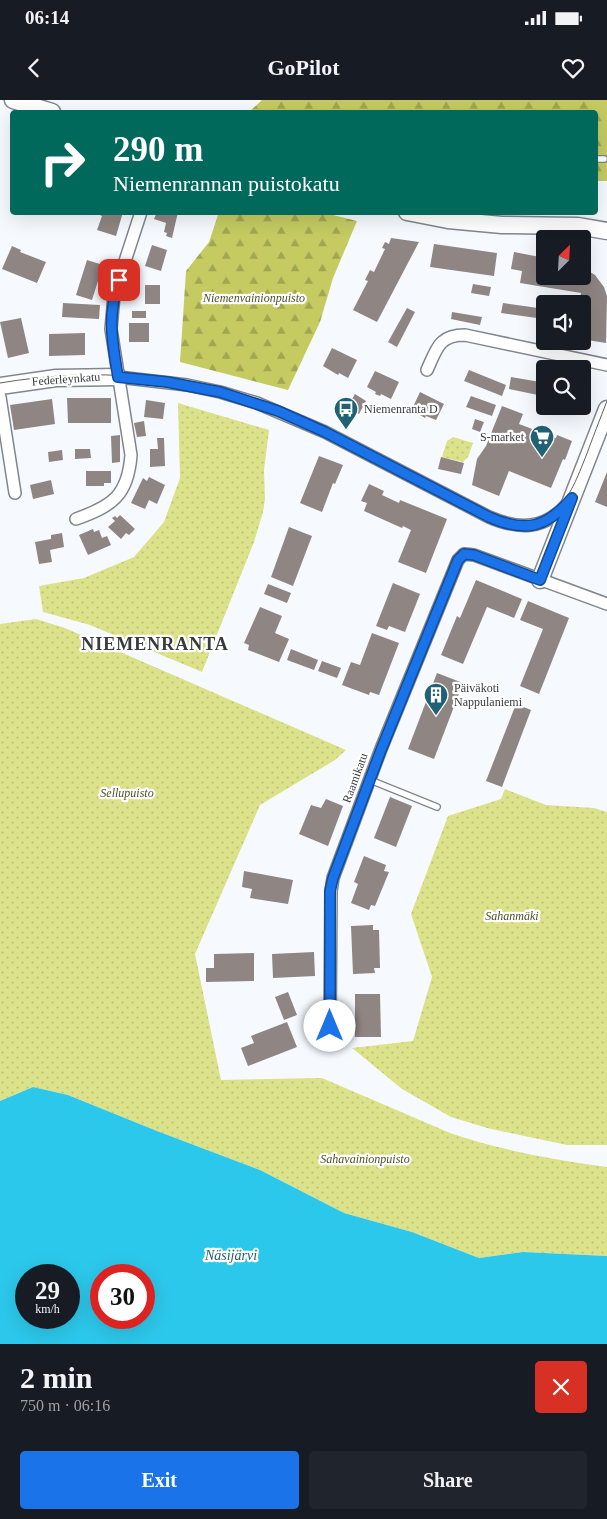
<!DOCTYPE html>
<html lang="en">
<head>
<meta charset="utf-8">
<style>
	:root { --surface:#171b24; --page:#20242c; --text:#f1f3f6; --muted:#9ea1a6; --accent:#1a73e8 }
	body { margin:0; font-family:Georgia,serif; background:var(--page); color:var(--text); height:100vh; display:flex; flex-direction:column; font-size:19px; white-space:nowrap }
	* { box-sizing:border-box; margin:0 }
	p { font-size:16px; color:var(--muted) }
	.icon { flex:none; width:28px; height:28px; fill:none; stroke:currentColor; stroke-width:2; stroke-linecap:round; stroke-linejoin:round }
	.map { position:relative; height:1244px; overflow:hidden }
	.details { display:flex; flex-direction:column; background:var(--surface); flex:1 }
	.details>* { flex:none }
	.banner { position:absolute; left:10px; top:10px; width:588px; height:105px; border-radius:5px; box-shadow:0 5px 20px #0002; background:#00695c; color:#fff; overflow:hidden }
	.needle { width:32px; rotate:24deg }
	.buttons { position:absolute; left:536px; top:130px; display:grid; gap:10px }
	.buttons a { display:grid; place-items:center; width:55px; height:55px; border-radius:5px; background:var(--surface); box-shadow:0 5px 20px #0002; font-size:25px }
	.speed { position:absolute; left:15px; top:1164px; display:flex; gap:10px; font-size:25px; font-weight:700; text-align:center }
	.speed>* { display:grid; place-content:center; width:65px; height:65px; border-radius:50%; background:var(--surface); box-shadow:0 5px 20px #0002; line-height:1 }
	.speed small { font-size:12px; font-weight:400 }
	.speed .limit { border:8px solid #d22; background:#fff; color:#111 }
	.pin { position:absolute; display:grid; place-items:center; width:42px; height:42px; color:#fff; margin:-21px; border-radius:10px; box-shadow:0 2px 8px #0006 }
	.me { position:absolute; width:55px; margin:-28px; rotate:0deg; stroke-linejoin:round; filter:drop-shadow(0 0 4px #0008) }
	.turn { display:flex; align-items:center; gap:18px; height:105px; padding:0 20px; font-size:22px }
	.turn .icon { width:65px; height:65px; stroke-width:2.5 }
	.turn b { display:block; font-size:35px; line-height:42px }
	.round { display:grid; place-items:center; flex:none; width:52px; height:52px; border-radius:5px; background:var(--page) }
	.overview { display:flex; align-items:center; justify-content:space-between; height:85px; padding:0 20px }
	h1 { font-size:30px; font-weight:700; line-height:38px }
	.primary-button { display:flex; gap:10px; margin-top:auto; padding:10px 20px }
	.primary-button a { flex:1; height:58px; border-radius:5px; background:var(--accent); color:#fff; font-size:20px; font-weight:700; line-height:58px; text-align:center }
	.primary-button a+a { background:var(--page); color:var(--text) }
	.status { display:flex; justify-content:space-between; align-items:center; height:35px; padding:0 25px; background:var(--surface); direction:ltr }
	.status svg { height:14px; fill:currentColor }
	header { display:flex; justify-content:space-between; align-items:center; height:65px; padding:0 20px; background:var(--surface); font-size:22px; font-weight:700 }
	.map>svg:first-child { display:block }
	.forest { fill:url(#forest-firs) }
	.park { fill:url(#park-dots) }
	.water { fill:#2cc8eb; fill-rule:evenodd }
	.building { fill:#8f8583 }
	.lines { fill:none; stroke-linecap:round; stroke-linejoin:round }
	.lane-casing { stroke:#80868d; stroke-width:8 }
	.street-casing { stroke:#80868d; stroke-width:14 }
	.secondary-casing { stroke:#80868d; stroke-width:19 }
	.lane { stroke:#fff; stroke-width:5.5 }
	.street { stroke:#fff; stroke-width:11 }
	.secondary { stroke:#fff; stroke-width:16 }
	.tram { stroke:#5f6266; stroke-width:1 }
	.route-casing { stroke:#114b97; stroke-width:12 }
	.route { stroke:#1a73e8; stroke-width:9 }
	.labels { text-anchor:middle; stroke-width:4.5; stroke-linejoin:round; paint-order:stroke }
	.park-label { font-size:12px; font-style:italic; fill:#4d5024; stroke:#fff }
	.street-label { font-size:12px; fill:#383b3e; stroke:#fff }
	.poi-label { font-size:12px; fill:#383b3e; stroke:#fff; text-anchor:start }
	.water-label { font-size:14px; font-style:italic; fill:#255f6e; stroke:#fff }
	.district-label { font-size:18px; font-weight:bold; letter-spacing:1px; fill:#383b3e; stroke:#fff }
</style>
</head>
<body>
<div class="status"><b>06:14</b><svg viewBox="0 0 49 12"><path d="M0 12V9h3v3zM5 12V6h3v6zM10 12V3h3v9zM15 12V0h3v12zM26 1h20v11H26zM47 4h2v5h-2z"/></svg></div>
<header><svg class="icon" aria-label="back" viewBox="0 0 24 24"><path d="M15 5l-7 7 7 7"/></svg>GoPilot<svg class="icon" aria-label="heart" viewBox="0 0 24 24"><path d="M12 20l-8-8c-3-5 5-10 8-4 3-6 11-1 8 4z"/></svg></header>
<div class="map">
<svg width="607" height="1244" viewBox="0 0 607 1244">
	<defs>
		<pattern id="forest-firs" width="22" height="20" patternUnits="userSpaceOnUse" patternTransform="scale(1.25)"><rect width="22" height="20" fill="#c5cb61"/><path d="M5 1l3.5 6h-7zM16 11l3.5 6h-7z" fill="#a1a651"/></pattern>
		<pattern id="park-dots" width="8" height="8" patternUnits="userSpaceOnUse" patternTransform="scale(1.25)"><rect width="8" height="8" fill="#dce28a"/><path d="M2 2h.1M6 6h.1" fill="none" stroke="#bec378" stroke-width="1.8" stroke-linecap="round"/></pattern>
	</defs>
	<rect width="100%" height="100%" fill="#f6faff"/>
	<g class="forest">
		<path d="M262 0H607V81H595V12H249Z"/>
		<path d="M213 113H325L357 121 333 178 320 222 288 290 180 262 186 171 209 142 218 115Z"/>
	</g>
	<g class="park">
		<path d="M178 303 269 330 264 370 265 399 263 412 254 442 202 572 90 525 43 512 39 486 84 478 134 457 164 422 180 378Z"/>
		<path d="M453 337 473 343 468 357 463 362 442 357 447 341Z"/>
		<path d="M36 519 65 528 346 650 335 660 260 705 195 854 221 980 322 978 450 1033C500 1050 555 1060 607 1067V1156L523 1152 479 1158 412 1132 344 1113 260 1070 157 1031 68 995 33 987 0 1001V524Z"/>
		<path d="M505 689 546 705 594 708 607 712V1045H567L487 1028 451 1017 402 989 352 948 413 941 432 877 411 814 448 716 501 699Z"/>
	</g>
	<path class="water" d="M33 987 68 995 157 1031 260 1070 344 1113 412 1132 479 1158 523 1152 607 1156V1244H0V1001ZM26 1175H69V1218H26ZM101 1175H144V1218H101Z"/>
	<g class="building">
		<path d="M123 112 116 136 97 130 102 116 94 112Z"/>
		<path d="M157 112H178L172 138 166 136 167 133 164 132 166 123 154 119Z"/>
		<path d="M391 138 419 142 377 222 353 210 368 181 365 180 370 170 374 172 385 149 382 148 385 142 389 144Z"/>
		<path d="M434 144 497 153 494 176 430 167Z"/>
		<path d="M152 145 167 150 161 171 145 166Z"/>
		<path d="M12 146 21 150 20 152 46 162 37 183 2 169Z"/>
		<path d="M514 152 545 158V176H582V167L595 175 604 187 607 196 606 243 587 240 588 235 582 234V204H579L581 193 520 183 522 171 511 169Z"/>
		<path d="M87 160 103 165 92 200 76 195Z"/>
		<path d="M473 184 491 187 489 196 471 193Z"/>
		<rect x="145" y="185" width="15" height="19"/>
		<path d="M63 203 100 205 99 219 62 217Z"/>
		<path d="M503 203 545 209 544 219 501 213Z"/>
		<path d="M407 208 415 212 397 247 388 242Z"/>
		<rect x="132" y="211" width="14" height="7"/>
		<path d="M452 212 482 217 480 225 451 219Z"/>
		<path d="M21 218 29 253 8 258 0 222Z"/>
		<rect x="129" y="223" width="20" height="19"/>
		<path d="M85 233V255L49 256V234Z"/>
		<path d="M332 248 357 260 348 278 339 273 338 275 323 266Z"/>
		<path d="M469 270 506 285 502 296 464 281Z"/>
		<path d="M375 271 399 282 391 299 381 294 380 296 375 294 376 292 367 287Z"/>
		<path d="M511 277 540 282 538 295 509 289Z"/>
		<path d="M420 292 444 304 436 320 426 316 425 318 420 315 421 313 412 309Z"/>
		<path d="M355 294 366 301 359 314 347 308Z"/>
		<path d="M471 296 496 305 492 316 466 307Z"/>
		<path d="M67 298H111V323H68Z"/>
		<path d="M52 299 55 324 14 330 10 305Z"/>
		<path d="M146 300 165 303 163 319 144 317Z"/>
		<path d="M502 306 523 314 519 324 556 338 557 335 572 341 565 360 563 359 551 388 509 371 499 396 472 385 477 359 486 346Z"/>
		<path d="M475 319 484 322 480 332 472 329Z"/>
		<path d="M144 321 146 336 137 337 134 323Z"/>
		<path d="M120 335V362L112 363 111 336Z"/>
		<path d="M157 338H164L165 366 150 367V349H158Z"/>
		<path d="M75 349H90L91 358 75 359Z"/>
		<path d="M62 350 63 360 49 362 48 352Z"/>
		<path d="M319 356 343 365 335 384 333 383 322 412 300 403Z"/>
		<path d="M441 357 464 363 461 374 438 369Z"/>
		<path d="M86 371H111V383H104V386H86Z"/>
		<path d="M607 372V407L595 402Z"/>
		<path d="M149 377 165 385 157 404 149 400 145 409 131 403 143 378 147 381Z"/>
		<path d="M51 380 54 394 33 399 30 385Z"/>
		<path d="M369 384 384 391 382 395 399 403 400 400 447 419 426 473 398 462 411 430 403 426 402 428 364 411 367 403 361 401Z"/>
		<path d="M120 415 135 429 129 435 126 433 121 439 108 427 115 421 112 418 115 416 117 418Z"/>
		<path d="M289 427 312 436 293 486 271 477Z"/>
		<path d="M93 429 94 432 99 430 102 438 107 436 111 445 88 455 79 435Z"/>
		<path d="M62 433 64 447 50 450 52 462 39 464 35 442 51 439V435Z"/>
		<path d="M476 480 522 499 514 518 487 507 463 564 441 555 457 516 460 518Z"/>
		<path d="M393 483 420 494 405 532 389 526 387 530 376 526Z"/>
		<path d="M268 484 291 493 287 503 264 494Z"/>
		<path d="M528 501 569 518 539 594 520 586 543 529 520 520Z"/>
		<path d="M260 507 282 516 275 533 289 539 279 562 248 550 249 545 244 543Z"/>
		<path d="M372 533 399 543 379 595 370 592 369 595 342 585 351 562 360 565Z"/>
		<path d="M291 549 318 560 314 570 287 560Z"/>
		<path d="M322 561 341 568 337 578 318 571Z"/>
		<path d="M437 573 463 583 434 659 408 649Z"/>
		<path d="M516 604 531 610 502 687 486 681Z"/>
		<path d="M390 697 412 706 396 747 374 738Z"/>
		<path d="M326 699 343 706 328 746 299 734 311 705 321 708Z"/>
		<path d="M364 756 386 765 384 771 389 772 375 806 371 805 369 810 351 803 358 784 354 782Z"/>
		<path d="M244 771 293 780 288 804 250 798 252 789 242 787Z"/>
		<path d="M373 825V830H379L380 868H374L375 873 353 874 351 826Z"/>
		<path d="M314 852 315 876 273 878 272 854Z"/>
		<path d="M254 853V881L206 882V868H214V854Z"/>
		<path d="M288 892 297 915 284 920 275 897Z"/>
		<path d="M355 894H380L381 937H355Z"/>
		<path d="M287 922 297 947 248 966 241 948 254 943 251 936Z"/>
	</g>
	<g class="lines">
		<defs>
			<g id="lane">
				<path d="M595 59H604"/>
				<path d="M370 680 437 707"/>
			</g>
			<g id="street">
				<path d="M427 270C437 248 439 235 465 235L607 265"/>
				<path d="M118 277 187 285 220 292 257 303 325 332 489 417C519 430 545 430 568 403"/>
				<path d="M0 297 15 393"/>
				<path d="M76 419C112 406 128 396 131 355L111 229 114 195 141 112"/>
				<path d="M330 926 331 791 333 778 381 649 458 460 464 454 474 455 607 504"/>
			</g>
			<g id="secondary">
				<path d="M13 0 52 12"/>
				<path d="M407 112 448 120 502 125 578 126 607 131"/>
				<path d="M0 286 56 278 118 277"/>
				<path d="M540 480 607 309"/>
			</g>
		</defs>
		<use href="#lane" class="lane-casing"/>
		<use href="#street" class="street-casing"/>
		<use href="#secondary" class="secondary-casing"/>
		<use href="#lane" class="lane"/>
		<use href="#street" class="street"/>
		<use href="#secondary" class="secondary"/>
		<g class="tram">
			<path d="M0 283C94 267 189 274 279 308 317 322 352 342 388 361 425 380 462 399 499 417 554 436 569 399 586 356 593 337 600 319 607 301"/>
			<path d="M409 380C439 395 498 433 530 429"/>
		</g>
	</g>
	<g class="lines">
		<defs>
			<path id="route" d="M119 180C107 217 112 240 118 277L167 282 220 292 278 311 325 332 489 417C525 433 547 428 572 398L540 480 474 455 464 454 458 460 381 650 333 778 330 791V926"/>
		</defs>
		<use href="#route" class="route-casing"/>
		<use href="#route" class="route"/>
	</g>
	<defs>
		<symbol id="bus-pin" viewBox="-11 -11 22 30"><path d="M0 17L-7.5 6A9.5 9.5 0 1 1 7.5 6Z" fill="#216176" stroke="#fff"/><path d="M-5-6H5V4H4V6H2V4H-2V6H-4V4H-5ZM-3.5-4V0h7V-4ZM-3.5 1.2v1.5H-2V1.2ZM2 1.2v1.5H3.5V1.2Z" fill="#fff"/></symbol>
		<symbol id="supermarket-pin" viewBox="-11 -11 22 30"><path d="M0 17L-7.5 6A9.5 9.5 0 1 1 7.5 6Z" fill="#216176" stroke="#fff"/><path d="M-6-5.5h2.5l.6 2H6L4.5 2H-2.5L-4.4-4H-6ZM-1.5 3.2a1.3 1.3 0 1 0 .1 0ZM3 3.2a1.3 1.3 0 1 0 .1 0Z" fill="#fff"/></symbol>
		<symbol id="building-pin" viewBox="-11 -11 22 30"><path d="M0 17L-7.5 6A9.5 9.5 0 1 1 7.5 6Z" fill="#216176" stroke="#fff"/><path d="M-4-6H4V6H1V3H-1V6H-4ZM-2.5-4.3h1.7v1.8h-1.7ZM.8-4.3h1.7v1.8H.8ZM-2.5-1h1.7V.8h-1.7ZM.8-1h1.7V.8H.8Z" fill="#fff"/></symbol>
	</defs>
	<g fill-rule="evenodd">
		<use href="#bus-pin" x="332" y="295" width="28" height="38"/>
		<use href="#supermarket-pin" x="528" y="323" width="28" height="38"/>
		<use href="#building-pin" x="422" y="581" width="28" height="38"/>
	</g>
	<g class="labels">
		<g class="park-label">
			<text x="254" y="202">Niemenvainionpuisto</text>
			<text x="127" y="697">Sellupuisto</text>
			<text x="512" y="820">Sahanmäki</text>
			<text x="365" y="1063">Sahavainionpuisto</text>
		</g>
		<g class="street-label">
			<text transform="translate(66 279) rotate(-4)" y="4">Federleynkatu</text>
			<text transform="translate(355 678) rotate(-70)" y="4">Raamikatu</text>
		</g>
		<g class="poi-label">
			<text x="364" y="313">Niemenranta D</text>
			<text x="524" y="341" text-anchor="end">S-market</text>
			<text x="454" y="592">Päiväkoti<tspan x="454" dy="14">Nappulaniemi</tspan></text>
		</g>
		<g class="water-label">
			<text x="231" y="1160">Näsijärvi</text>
		</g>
		<g class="district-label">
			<text x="155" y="550">NIEMENRANTA</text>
		</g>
	</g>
</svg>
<div class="buttons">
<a><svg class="needle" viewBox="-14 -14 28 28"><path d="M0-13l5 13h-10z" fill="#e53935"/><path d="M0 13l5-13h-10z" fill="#9ea1a6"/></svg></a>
<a><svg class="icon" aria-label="sound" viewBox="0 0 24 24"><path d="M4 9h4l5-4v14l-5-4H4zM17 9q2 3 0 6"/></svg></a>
<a><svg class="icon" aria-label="search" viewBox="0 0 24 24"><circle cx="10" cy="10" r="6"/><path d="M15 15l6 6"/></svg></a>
</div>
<div class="speed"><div>29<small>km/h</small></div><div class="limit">30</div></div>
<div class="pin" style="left:119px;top:180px;background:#d93025"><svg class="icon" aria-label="arrive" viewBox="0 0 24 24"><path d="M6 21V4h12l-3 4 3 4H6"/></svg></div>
<svg class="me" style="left:330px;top:926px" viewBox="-20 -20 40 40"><circle r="19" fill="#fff"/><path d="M0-13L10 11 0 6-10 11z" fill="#1a73e8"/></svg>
<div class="banner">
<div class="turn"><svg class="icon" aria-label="right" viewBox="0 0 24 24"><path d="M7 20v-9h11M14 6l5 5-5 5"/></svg><div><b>290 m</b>Niemenrannan puistokatu</div></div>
</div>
</div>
<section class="details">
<div class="overview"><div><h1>2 min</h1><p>750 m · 06:16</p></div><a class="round" style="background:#d93025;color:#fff"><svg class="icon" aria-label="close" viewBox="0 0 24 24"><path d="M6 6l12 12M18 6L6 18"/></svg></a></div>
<div class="primary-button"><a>Exit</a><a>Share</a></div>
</section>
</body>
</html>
